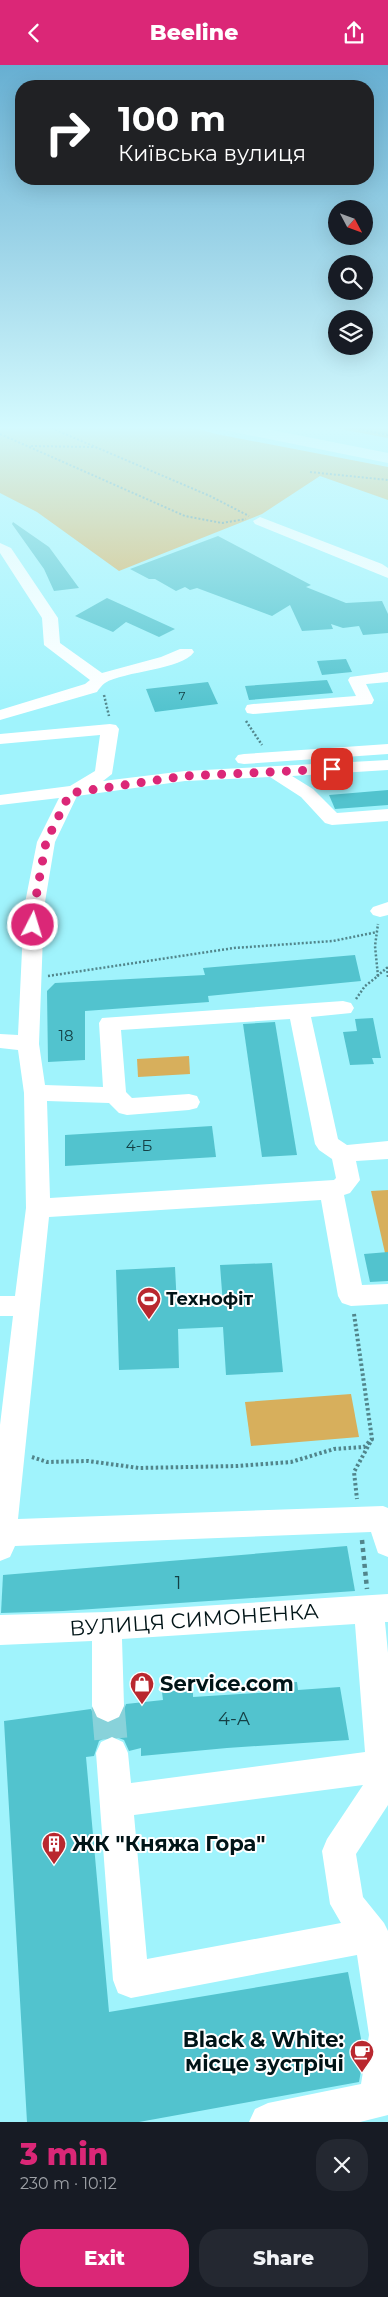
<!DOCTYPE html>
<html lang="en">
<head>
<meta charset="utf-8">
<style>
	:root { --surface:#171b24; --page:#242831; --text:#f1f3f6; --muted:#9ea1a6; --accent:#db2777 }
	body { margin:0; font-family:Montserrat,sans-serif; background:var(--page); color:var(--text); height:100vh; display:flex; flex-direction:column; font-size:19px; white-space:nowrap }
	* { box-sizing:border-box; margin:0 }
	p { font-size:16px; color:var(--muted) }
	.icon { flex:none; width:28px; height:28px; fill:none; stroke:currentColor; stroke-width:2; stroke-linecap:round; stroke-linejoin:round }
	.map { position:relative; height:2057px; overflow:hidden }
	.side { display:flex; flex-direction:column; background:var(--surface); flex:1 }
	.side>* { flex:none }
	.hud { position:absolute; left:15px; top:15px; width:359px; height:105px; border-radius:20px; box-shadow:0 5px 20px #0002; background:#202124; color:#fff; overflow:hidden }
	.needle { width:32px; rotate:131deg }
	.fabs { position:absolute; left:328px; top:135px; display:grid; gap:10px }
	.fabs a { display:grid; place-items:center; width:45px; height:45px; border-radius:50%; background:var(--surface); box-shadow:0 5px 20px #0002; font-size:25px }
	.pin { position:absolute; display:grid; place-items:center; width:42px; height:42px; color:#fff; margin:-21px; border-radius:10px; box-shadow:0 2px 8px #0006 }
	.me { position:absolute; width:55px; margin:-28px; rotate:5deg; stroke-linejoin:round; filter:drop-shadow(0 0 4px #0008) }
	.turn { display:flex; align-items:center; gap:18px; height:105px; padding:0 20px; font-size:22px }
	.turn .icon { width:65px; height:65px; stroke-width:2.5 }
	.turn b { display:block; font-size:35px; line-height:42px }
	.round { display:grid; place-items:center; flex:none; width:52px; height:52px; border-radius:20px; background:var(--page) }
	.head { display:flex; align-items:center; justify-content:space-between; height:85px; padding:0 20px }
	h1 { font-size:30px; font-weight:800; line-height:38px; color:var(--accent) }
	.action { display:flex; gap:10px; margin-top:auto; padding:10px 20px }
	.action a { flex:1; height:58px; border-radius:20px; background:var(--accent); color:#fff; font-size:20px; font-weight:800; line-height:58px; text-align:center }
	.action a+a { background:var(--page); color:var(--text) }
	header { display:flex; justify-content:space-between; align-items:center; height:65px; padding:0 20px; background:var(--accent); color:#fff; font-size:22px; font-weight:800 }
	.map>svg:first-child { display:block }
	.green { fill:#d7af5c }
	.building { fill:#52c3ce }
	.lines { fill:none; stroke-linecap:round; stroke-linejoin:round }
	.minor-tunnel { stroke:#88d2da; stroke-width:33; stroke-dasharray:33 16; stroke-linecap:butt }
	.path-far3 { stroke:#51858b; stroke-width:2; stroke-dasharray:2 2; stroke-linecap:butt }
	.path-far2 { stroke:#51858b; stroke-width:2.5; stroke-dasharray:2 2; stroke-linecap:butt }
	.path-far1 { stroke:#51858b; stroke-width:4; stroke-dasharray:2.5 2.5; stroke-linecap:butt }
	.path { stroke:#51858b; stroke-width:4.5; stroke-dasharray:4 4; stroke-linecap:butt }
	.minor { fill:#fff; fill-rule:evenodd }
	.major { fill:#fff; fill-rule:evenodd }
	.route { stroke:#db2777; stroke-width:9; stroke-dasharray:0 16.2 }
	.labels { text-anchor:middle; stroke-width:4; stroke-linejoin:round; paint-order:stroke }
	.far-number-label { font-size:12px; fill:#144045 }
	.number-label { font-size:15px; fill:#144045 }
	.poi-label { font-size:18px; font-weight:bold; fill:#001417; stroke:#fff; text-anchor:start }
	.near-number-label { font-size:18px; fill:#144045 }
	.near-street-label { font-size:21px; fill:#001417; stroke:#fff }
	.near-poi-label { font-size:21px; font-weight:bold; fill:#001417; stroke:#fff; text-anchor:start }
</style>
</head>
<body>
<header><svg class="icon" aria-label="back" viewBox="0 0 24 24"><path d="M15 5l-7 7 7 7"/></svg>Beeline<svg class="icon" aria-label="share" viewBox="0 0 24 24"><path d="M12 15V3M7 8l5-5 5 5M5 13v7h14v-7"/></svg></header>
<div class="map">
<svg width="388" height="2057" viewBox="0 0 388 2057">
	<rect width="100%" height="100%" fill="#a0f3fc"/>
	<g class="green">
		<path d="M0 360H185L216 369 388 402V435L320 411 262 449 119 506 37 447 0 428Z"/>
		<path d="M319 360H388V373Z"/>
		<path d="M189 991 190 1009 138 1012 137 994Z"/>
		<path d="M388 1125V1188H385L371 1126Z"/>
		<path d="M351 1329 359 1372 251 1381 245 1337Z"/>
	</g>
	<g class="building">
		<path d="M13 457 49 482 79 523 54 526 44 504 12 459Z"/>
		<path d="M218 471 311 520 306 522 346 538 382 536 388 549V568L363 570 359 561 343 563 331 559 333 564 302 566 290 540 272 551 197 523 190 525 185 522 176 526 155 514H149L130 504Z"/>
		<path d="M107 533 175 564 159 572 126 557 113 567 75 551Z"/>
		<path d="M346 594 352 607 322 610 317 596Z"/>
		<path d="M327 615 333 628 249 635 245 621Z"/>
		<path d="M208 617 218 639 155 647 146 624Z"/>
		<path d="M388 725V740L335 744 329 730Z"/>
		<path d="M355 890 361 916 208 931 209 937 85 946V995L48 997 47 926 55 918 205 910 203 903Z"/>
		<path d="M373 953 381 993H372L374 999 350 1000 343 967 357 966 355 954Z"/>
		<path d="M275 957 297 1090 262 1092 243 959Z"/>
		<path d="M212 1061 216 1092 65 1101V1070Z"/>
		<path d="M388 1187V1216L370 1217 364 1189Z"/>
		<path d="M272 1198 283 1307 226 1310 223 1262 178 1264 179 1303 119 1305 116 1205 175 1202 177 1242 223 1240 220 1200Z"/>
		<path d="M347 1481 355 1526 63 1546 1 1548 3 1510Z"/>
		<path d="M297 1617 298 1625 340 1622 349 1675 227 1683 141 1691V1683L129 1686 124 1675 111 1670 99 1676 94 1691 86 1692 109 1947 348 1907 364 1989 359 2017 139 2057H27L4 1656 91 1644 96 1654 109 1659 121 1653 126 1639 163 1635 162 1627 193 1624V1632L273 1627V1618Z"/>
	</g>
	<g class="lines">
		<path class="minor-tunnel" d="M108 1641 112 1688"/>
		<g class="path-far3">
			<path d="M44 360 210 431 249 451"/>
			<path d="M339 360 388 370"/>
			<path d="M0 369 185 451 222 458 246 454"/>
			<path d="M31 381 93 382"/>
			<path d="M310 407 388 415"/>
		</g>
		<g class="path-far2">
			<path d="M104 630 109 651"/>
			<path d="M246 656 262 680"/>
			<path d="M387 902 388 913"/>
			<path d="M48 911 234 883 333 876 377 867"/>
			<path d="M377 911 388 902"/>
			<path d="M356 934 365 921 378 911 375 881 378 859"/>
		</g>
		<g class="path-far1">
			<path d="M354 1249 372 1374 354 1407 357 1434"/>
			<path d="M32 1392 47 1397 88 1396 139 1403 237 1401 291 1397 334 1384 364 1382 372 1374"/>
		</g>
		<path class="path" d="M362 1475 367 1524"/>
		<g class="minor">
			<path d="M260 452 382 499 388 503V513L255 459 253 456Z"/>
			<path d="M0 478 11 483 58 553 60 578 102 608 161 592 180 584H192L194 587C182 605 124 606 105 618 102 620 99 624 97 627L0 655V645L85 619 90 615 44 580 42 553 0 488Z"/>
			<path d="M388 607V617L366 619 374 635 372 639 253 649 247 648 245 644 247 640 253 639 356 631 348 615 350 612Z"/>
			<path d="M110 659 116 660 119 664 112 709 103 716 185 706 388 695V705L292 711 313 724 337 748 388 744V756L332 760 325 758 301 732 270 712 185 716 77 731 55 777 44 843 39 979 45 1020 103 1022 99 958 102 953 343 936 351 938 354 943 351 948 311 952 338 1074 347 1080 388 1076V1094L356 1096 360 1115 350 1128 344 1130 362 1220 388 1219V1239L351 1241 342 1238 338 1231 321 1135 49 1152 18 1454 383 1441 388 1443V1492L378 1488 371 1467 15 1481 10 1492 0 1496V1360L13 1251H0V1231H15L26 1143 24 1028 18 985 0 983V969L18 970 24 843 37 777 59 733 0 740V730L70 721 95 706 100 670 0 679V669ZM290 954 315 1079 319 1085 332 1094 336 1113 334 1115 50 1133 47 1036 109 1038 119 1048 127 1050 189 1045 197 1043 200 1037 197 1031 189 1029 132 1033 126 1027 121 965Z"/>
			<path d="M388 679V689L244 699 238 698 235 694 238 690 244 689Z"/>
			<path d="M388 837V850L380 852 373 850 370 846 373 842Z"/>
			<path d="M388 1529V1557H385L388 1588V1740L356 1789 363 1832 384 1858 388 1866V2050L360 2057H249L255 2044 268 2038 361 2019 369 1970 357 1890 131 1933 118 1928 113 1915 96 1688 101 1677 112 1672 123 1677 128 1688 131 1718 365 1687 355 1559 122 1574 124 1641 119 1652 108 1657 97 1652 92 1641V1576L0 1580V1550L107 1547ZM363 1720 327 1774 322 1786 330 1839 341 1858 147 1894 134 1750Z"/>
		</g>
		<path class="major" d="M216 360H247L388 388V398L224 365 219 363Z"/>
	</g>
	<linearGradient id="sky" x2="0" y2="1"><stop stop-color="#67afd2"/><stop offset="0.56" stop-color="#d4fafe"/><stop offset="1" stop-color="#d4fafe" stop-opacity="0"/></linearGradient>
	<rect width="388" height="648" fill="url(#sky)"/>
	<g class="lines">
		<path class="route" d="M33 860 34 843 46 777 70 728 185 711 332 704"/>
	</g>
	<defs>
		<symbol id="stadium-pin" viewBox="-11 -11 22 30"><path d="M0 17L-7.5 6A9.5 9.5 0 1 1 7.5 6Z" fill="#b9282f" stroke="#fff"/><path d="M0-5a6.5 5 0 1 0 0 10a6.5 5 0 1 0 0-10ZM-3.5-1.8h7v3.6h-7Z" fill="#fff"/></symbol>
		<symbol id="shop-pin" viewBox="-11 -11 22 30"><path d="M0 17L-7.5 6A9.5 9.5 0 1 1 7.5 6Z" fill="#b9282f" stroke="#fff"/><path d="M-5-2.5h2.3a2.7 3.5 0 0 1 5.4 0H5L5.5 6h-11ZM-1.5-2.5h3a1.5 2.3 0 0 0-3 0Z" fill="#fff"/></symbol>
		<symbol id="building-pin" viewBox="-11 -11 22 30"><path d="M0 17L-7.5 6A9.5 9.5 0 1 1 7.5 6Z" fill="#b9282f" stroke="#fff"/><path d="M-4-6H4V6H1V3H-1V6H-4ZM-2.5-4.3h1.7v1.8h-1.7ZM.8-4.3h1.7v1.8H.8ZM-2.5-1h1.7V.8h-1.7ZM.8-1h1.7V.8H.8Z" fill="#fff"/></symbol>
		<symbol id="cafe-pin" viewBox="-11 -11 22 30"><path d="M0 17L-7.5 6A9.5 9.5 0 1 1 7.5 6Z" fill="#b9282f" stroke="#fff"/><path d="M-5.5-4.5H6V0H3Q3 3.5 0 3.5H-2.5Q-5.5 3.5-5.5 0ZM3-3.2v2h1.7v-2ZM-6 4.5H4V6H-6Z" fill="#fff"/></symbol>
	</defs>
	<g fill-rule="evenodd">
		<use href="#stadium-pin" x="135" y="1220" width="28" height="38"/>
		<use href="#shop-pin" x="128" y="1605" width="28" height="38"/>
		<use href="#building-pin" x="40" y="1765" width="28" height="38"/>
		<use href="#cafe-pin" x="348" y="1973" width="28" height="38"/>
	</g>
	<g class="labels">
		<g class="far-number-label">
			<text x="182" y="635">7</text>
		</g>
		<g class="number-label">
			<text x="66" y="976">18</text>
			<text x="139" y="1086">4-Б</text>
		</g>
		<g class="poi-label">
			<text x="166" y="1240">Технофіт</text>
		</g>
		<g class="near-number-label">
			<text x="178" y="1524">1</text>
			<text x="234" y="1660">4-А</text>
		</g>
		<g class="near-street-label">
			<text transform="translate(194 1555) rotate(-4)" y="7">ВУЛИЦЯ СИМОНЕНКА</text>
		</g>
		<g class="near-poi-label">
			<text x="160" y="1626">Service.com</text>
			<text x="72" y="1786">ЖК "Княжа Гора"</text>
			<text x="344" y="1982" text-anchor="end">Black &amp; White:<tspan x="344" dy="24">місце зустрічі</tspan></text>
		</g>
	</g>
</svg>
<div class="fabs">
<a><svg class="needle" viewBox="-14 -14 28 28"><path d="M0-13l5 13h-10z" fill="#e53935"/><path d="M0 13l5-13h-10z" fill="#9ea1a6"/></svg></a>
<a><svg class="icon" aria-label="search" viewBox="0 0 24 24"><circle cx="10" cy="10" r="6"/><path d="M15 15l6 6"/></svg></a>
<a><svg class="icon" aria-label="layers" viewBox="0 0 24 24"><path d="M12 4l9 5-9 5-9-5zM3 14l9 5 9-5"/></svg></a>
</div>
<div class="pin" style="left:332px;top:704px;background:#d93025"><svg class="icon" aria-label="arrive" viewBox="0 0 24 24"><path d="M6 21V4h12l-3 4 3 4H6"/></svg></div>
<svg class="me" style="left:33px;top:860px" viewBox="-20 -20 40 40"><circle r="17" fill="#db2777" stroke="#fff" stroke-width="3"/><path d="M0-11L8 9 0 5-8 9z" fill="#fff"/></svg>
<div class="hud">
<div class="turn"><svg class="icon" aria-label="right" viewBox="0 0 24 24"><path d="M7 20v-9h11M14 6l5 5-5 5"/></svg><div><b>100 m</b>Київська вулиця</div></div>
</div>
</div>
<section class="side">
<div class="head"><div><h1>3 min</h1><p>230 m · 10:12</p></div><a class="round"><svg class="icon" aria-label="close" viewBox="0 0 24 24"><path d="M6 6l12 12M18 6L6 18"/></svg></a></div>
<div class="action"><a>Exit</a><a>Share</a></div>
</section>
</body>
</html>
